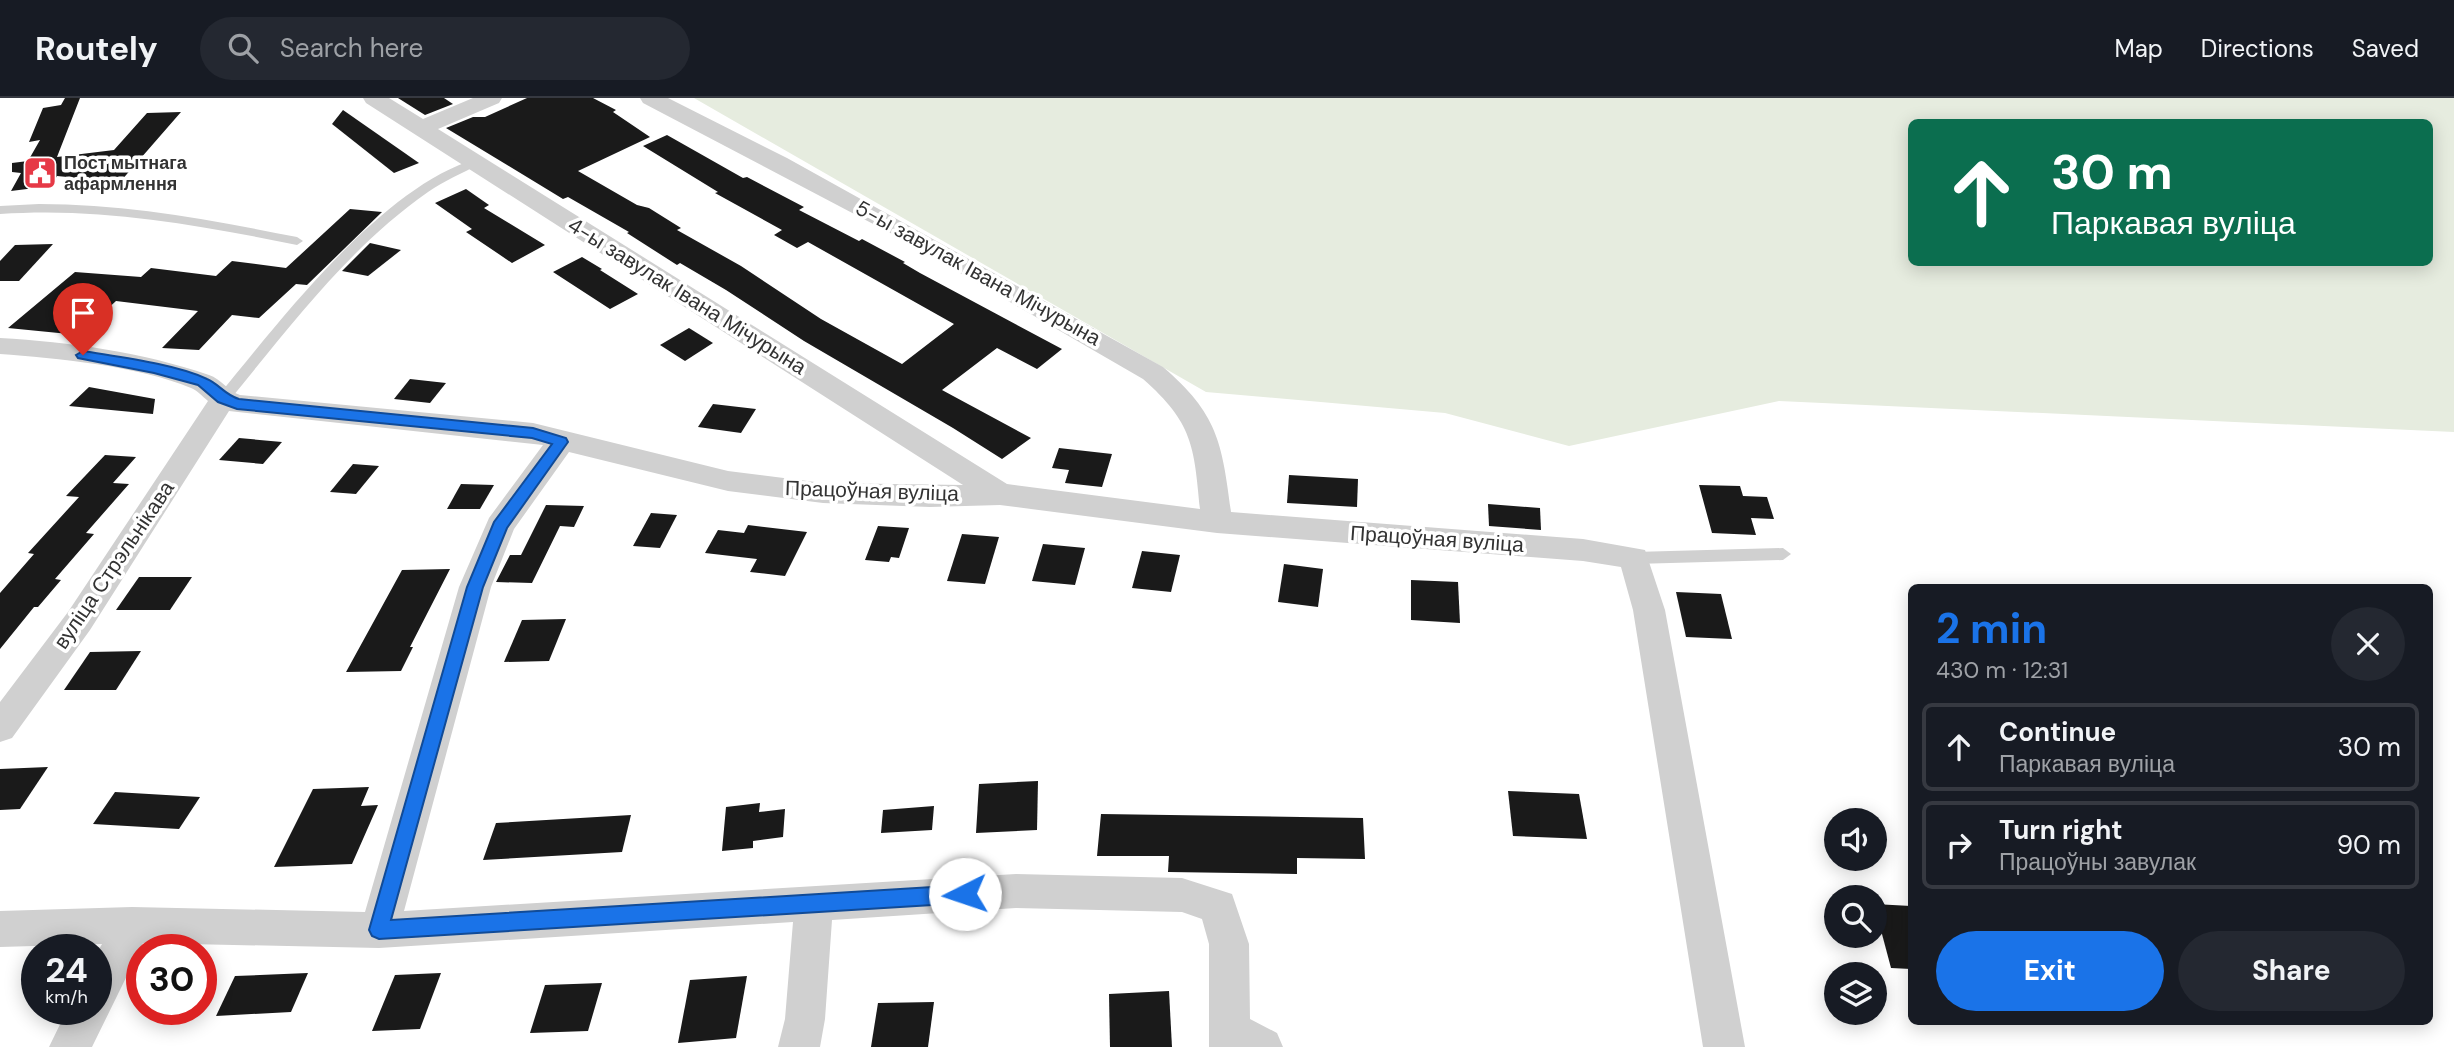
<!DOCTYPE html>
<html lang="en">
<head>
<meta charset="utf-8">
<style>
	:root { --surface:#171b24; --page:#242831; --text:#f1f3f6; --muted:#9ea1a6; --line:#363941; --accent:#1a73e8 }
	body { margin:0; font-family:"DM Sans",sans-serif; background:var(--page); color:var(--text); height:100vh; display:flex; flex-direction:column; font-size:26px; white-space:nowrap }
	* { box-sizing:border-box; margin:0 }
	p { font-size:23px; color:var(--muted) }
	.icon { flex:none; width:38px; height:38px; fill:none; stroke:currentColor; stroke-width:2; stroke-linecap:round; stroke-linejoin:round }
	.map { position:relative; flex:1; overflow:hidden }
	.side { position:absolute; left:1908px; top:486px; width:525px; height:441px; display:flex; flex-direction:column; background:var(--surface); border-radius:10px; box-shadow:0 4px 18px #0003 }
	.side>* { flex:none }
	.guide { position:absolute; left:1908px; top:21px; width:525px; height:147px; border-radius:10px; box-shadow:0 4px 18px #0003; background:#0b6e4f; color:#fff; overflow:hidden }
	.tools { position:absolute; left:1824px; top:710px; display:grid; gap:14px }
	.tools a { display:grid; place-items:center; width:63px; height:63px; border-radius:50%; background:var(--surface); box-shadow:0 4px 18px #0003; font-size:35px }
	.speed { position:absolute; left:21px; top:836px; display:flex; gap:14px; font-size:35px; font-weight:700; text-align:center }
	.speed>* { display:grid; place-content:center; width:91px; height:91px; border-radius:50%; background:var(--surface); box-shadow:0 4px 18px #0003; line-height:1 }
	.speed small { font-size:18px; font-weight:400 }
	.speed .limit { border:10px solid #d22; background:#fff; color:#111 }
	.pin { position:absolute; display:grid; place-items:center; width:60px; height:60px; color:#fff; margin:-72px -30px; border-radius:50% 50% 50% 0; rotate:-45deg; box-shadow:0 0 7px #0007 }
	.pin .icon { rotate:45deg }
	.me { position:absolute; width:77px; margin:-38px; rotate:266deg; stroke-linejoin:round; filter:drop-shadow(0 0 5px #0008) }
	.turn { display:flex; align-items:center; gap:24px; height:147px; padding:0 28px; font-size:32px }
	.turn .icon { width:91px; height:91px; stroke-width:2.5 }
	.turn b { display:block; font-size:49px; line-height:60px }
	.round { display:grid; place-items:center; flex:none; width:74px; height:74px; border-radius:37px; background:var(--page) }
	.head { display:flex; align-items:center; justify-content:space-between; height:119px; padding:0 28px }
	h1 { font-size:42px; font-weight:700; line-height:52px; color:var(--accent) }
	.cta { display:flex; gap:14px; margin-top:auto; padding:14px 28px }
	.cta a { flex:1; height:80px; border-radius:42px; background:var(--accent); color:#fff; font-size:28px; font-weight:700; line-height:80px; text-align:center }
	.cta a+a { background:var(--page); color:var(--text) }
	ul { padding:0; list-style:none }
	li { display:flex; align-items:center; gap:21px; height:88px; margin:0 14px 10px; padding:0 14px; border:4px solid var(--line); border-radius:10px }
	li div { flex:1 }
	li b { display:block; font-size:26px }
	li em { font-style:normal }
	header { display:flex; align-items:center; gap:42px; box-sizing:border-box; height:98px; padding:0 35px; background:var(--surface); border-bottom:2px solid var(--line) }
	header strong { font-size:33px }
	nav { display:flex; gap:38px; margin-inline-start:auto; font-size:24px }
	.search { width:490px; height:63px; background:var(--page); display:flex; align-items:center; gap:18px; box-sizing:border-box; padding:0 24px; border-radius:38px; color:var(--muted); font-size:26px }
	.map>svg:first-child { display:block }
	.green { fill:#e6ecdf; fill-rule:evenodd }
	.building { fill:#1a1a1a }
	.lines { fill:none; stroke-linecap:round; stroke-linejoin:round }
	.lane { fill:#d0d0d0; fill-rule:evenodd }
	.street { fill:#d0d0d0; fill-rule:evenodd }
	.route { fill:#1a73e8; stroke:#114b97; stroke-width:2 }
	.labels { text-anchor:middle; stroke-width:7; stroke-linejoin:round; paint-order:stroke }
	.far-poi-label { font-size:18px; font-weight:bold; fill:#333; stroke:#fff; text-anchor:start }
	.street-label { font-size:21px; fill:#333; stroke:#fff }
</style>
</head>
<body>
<header>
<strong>Routely</strong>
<div class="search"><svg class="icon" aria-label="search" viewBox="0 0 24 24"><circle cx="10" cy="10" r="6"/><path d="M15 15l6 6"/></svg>Search here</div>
<nav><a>Map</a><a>Directions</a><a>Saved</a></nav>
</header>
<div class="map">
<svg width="2454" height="949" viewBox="0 0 2454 949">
	<rect width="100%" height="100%" fill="#fff"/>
	<path class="green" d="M694 0H2454V334L1779 303 1569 348 1445 315 1206 294ZM1911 24H2429V164H1911Z"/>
	<g class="building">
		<path d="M65 0H80L57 59 114 52 147 15 181 14 120 84 57 78 51 88 11 93 21 75 12 74V65L28 63 40 42 29 44 43 10 61 7Z"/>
		<path d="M398 0H444L453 6 425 17Z"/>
		<path d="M527 0H593L616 12 613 14 650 39 578 73 637 107 649 110 681 130 677 132 741 168 821 221 902 266 954 226 808 144 797 150 774 137 782 132 715 95 718 94 643 48 667 37 743 80 747 79 804 109 799 112 859 143 862 141 905 164 903 165 920 175 1062 251 1037 271 997 250 942 292 1031 340 1002 361 953 330 804 243 726 192 680 165 677 167 627 135 629 134 568 99 563 101 446 30 473 19H485Z"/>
		<path d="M343 12 419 65 394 75 332 26Z"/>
		<path d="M466 91 489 107 484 110 545 147 512 165 466 134 472 131 435 105Z"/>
		<path d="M350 111 382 114 307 187 296 186 259 220 232 217 199 252 162 250 198 213 116 203 79 237 8 230 75 174 141 179 151 170 216 178 232 163 286 170Z"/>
		<path d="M370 145 401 152 368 178 342 173Z"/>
		<path d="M53 146 19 183H0V163L15 147Z"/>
		<path d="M582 159 602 171 600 172 638 196 610 211 553 174Z"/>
		<path d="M689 230 713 245 685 263 660 247Z"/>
		<path d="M410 281 446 285 430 305 394 301Z"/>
		<path d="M89 289 155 301 153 316 69 308Z"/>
		<path d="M713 306 756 311 741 335 698 329Z"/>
		<path d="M239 340 282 344 263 366 219 362Z"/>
		<path d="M1059 350 1112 356 1102 389 1065 385 1069 372 1052 370Z"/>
		<path d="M105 357 136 359 113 385 129 386 86 435 94 436 55 481 61 482 38 509H34L0 551V495L34 456 28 455 79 399 66 398Z"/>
		<path d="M353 366 379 368 356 396 330 394Z"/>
		<path d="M1289 377 1358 381 1357 409 1287 405Z"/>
		<path d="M461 386 494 387 480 411H447Z"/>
		<path d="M1699 387 1740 388 1743 398 1767 399 1774 421 1751 420 1756 437 1712 435Z"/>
		<path d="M1488 406 1540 410 1541 432 1489 428Z"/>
		<path d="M546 407 584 408 574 429 560 428 532 485 496 484 510 457H521Z"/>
		<path d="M651 415 677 417 660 450 633 448Z"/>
		<path d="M748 427 807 434 785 478 750 474 757 461 705 455 718 432 744 435Z"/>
		<path d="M878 428 909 430 899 460 891 459 889 464 865 462Z"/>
		<path d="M962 436 999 439 985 486 947 483Z"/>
		<path d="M1043 446 1085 450 1075 487 1032 483Z"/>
		<path d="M1142 453 1180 457 1171 494 1132 490Z"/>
		<path d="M1284 466 1323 471 1318 509 1278 504Z"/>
		<path d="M450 471 410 549H413L401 573 346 574 402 472Z"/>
		<path d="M139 479H192L170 512H116Z"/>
		<path d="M1411 482 1458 484 1460 525 1411 522Z"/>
		<path d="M1676 494 1721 496 1732 541 1686 539Z"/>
		<path d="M566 521 549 563 504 564 522 522Z"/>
		<path d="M141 553 116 592H64L90 554Z"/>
		<path d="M48 669 20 711 0 712V671Z"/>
		<path d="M1038 683 1037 732 976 735 979 686Z"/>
		<path d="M369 689 361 708 378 707 352 766 274 769 313 691Z"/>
		<path d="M1508 693 1579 696 1587 741 1513 738Z"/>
		<path d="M115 694 200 699 179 731 93 726Z"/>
		<path d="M760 705 759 714 785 711 783 739 753 743V750L722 753 726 709Z"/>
		<path d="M934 708 932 732 881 735 883 712Z"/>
		<path d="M1101 716 1363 720 1365 761 1297 760V776L1168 774 1169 758H1097Z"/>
		<path d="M631 717 622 754 483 762 496 725Z"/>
		<path d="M1874 806 1911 808V871L1891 870Z"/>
		<path d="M308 875 291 914 216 918 235 878Z"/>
		<path d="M441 875 420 931 372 933 395 877Z"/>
		<path d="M747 878 736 940 678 945 690 882Z"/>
		<path d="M602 885 588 933 530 935 545 887Z"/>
		<path d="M1169 893 1172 949H1110L1109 896Z"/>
		<path d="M934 904 928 949H871L878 905Z"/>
	</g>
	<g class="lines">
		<g class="lane">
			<path d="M476 61 482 64 480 66C462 75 444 83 428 94 348 150 289 230 228 304H218L216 301 218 298C280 223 381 89 476 61Z"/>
			<path d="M39 106C127 106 211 122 297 139L303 143 297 147C198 127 102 109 0 116V108Z"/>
			<path d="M1783 450 1791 456 1783 462 1634 466 1626 460 1634 454Z"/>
		</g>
		<path class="street" d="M363 0H389L423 21 473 0H502L499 5 438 31 1007 386 1200 411C1194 348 1193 325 1143 281L896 138 643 5 640 0H668L787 60 1163 269C1218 316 1222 345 1231 414L1583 441 1645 452 1665 512 1745 949H1703L1633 512 1621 469 1583 463 1217 435 1000 407 930 409 823 405 728 393 569 354 514 431 491 489 404 813 1016 776 1182 780 1232 796 1249 846 1250 921 1277 935 1283 949H1209V846L1202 821 1182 814 1016 810 832 822 825 921 820 949H778L785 921 793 824 379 850 143 845 92 949H49L67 912H96V857L102 846 0 849V813L132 809 365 814 459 489 489 420 543 347 229 313 90 532 12 640 0 644V604L68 514 208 303C202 298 197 292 191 290 139 268 56 260 0 256V240C70 244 142 254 209 277 221 281 228 293 240 297L533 325 728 373 823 385 963 387 366 5Z"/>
	</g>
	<path class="route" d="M83 253C118 259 176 266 207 281 219 286 225 297 239 301L533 330 566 340 568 344 507 430 483 489 391 822 965 787 972 790 975 796 972 802 965 805 379 841 372 838 369 832 467 489 494 424 552 346 532 340 237 311 218 304 198 287 154 275 78 260 76 257Z"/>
	<defs>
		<symbol id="civic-square" viewBox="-11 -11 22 22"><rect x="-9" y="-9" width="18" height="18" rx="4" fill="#e63946" stroke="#fff"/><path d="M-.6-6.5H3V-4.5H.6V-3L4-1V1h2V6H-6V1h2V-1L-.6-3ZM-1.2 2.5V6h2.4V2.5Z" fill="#fff"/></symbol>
	</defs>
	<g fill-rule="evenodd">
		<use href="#civic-square" x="21" y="56" width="38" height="38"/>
	</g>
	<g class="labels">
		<g class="far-poi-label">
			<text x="64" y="71">Пост мытнага<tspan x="64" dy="21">афармлення</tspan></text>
		</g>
		<g class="street-label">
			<text transform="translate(978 175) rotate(29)" y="7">5-ы завулак Івана Мічурына</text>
			<text transform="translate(687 198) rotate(32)" y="7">4-ы завулак Івана Мічурына</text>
			<text transform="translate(872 393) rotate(2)" y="7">Працоўная вуліца</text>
			<text transform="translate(1437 441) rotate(4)" y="7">Працоўная вуліца</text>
			<text transform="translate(114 467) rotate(-56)" y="7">вуліца Стрэльнікава</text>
		</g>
	</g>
</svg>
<div class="tools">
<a><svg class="icon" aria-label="sound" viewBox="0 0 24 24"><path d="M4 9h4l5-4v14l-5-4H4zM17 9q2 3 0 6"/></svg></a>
<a><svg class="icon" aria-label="search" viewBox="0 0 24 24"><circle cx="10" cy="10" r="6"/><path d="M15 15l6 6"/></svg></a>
<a><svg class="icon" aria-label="layers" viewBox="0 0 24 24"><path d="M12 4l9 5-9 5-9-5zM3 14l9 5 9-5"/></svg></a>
</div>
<div class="speed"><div>24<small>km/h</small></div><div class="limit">30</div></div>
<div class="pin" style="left:83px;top:257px;background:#d93025"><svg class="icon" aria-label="arrive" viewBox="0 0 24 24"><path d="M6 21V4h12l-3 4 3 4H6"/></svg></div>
<svg class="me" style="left:965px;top:796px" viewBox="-20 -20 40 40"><circle r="19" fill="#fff"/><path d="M0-13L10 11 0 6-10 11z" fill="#1a73e8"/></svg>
<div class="guide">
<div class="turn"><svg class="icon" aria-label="ahead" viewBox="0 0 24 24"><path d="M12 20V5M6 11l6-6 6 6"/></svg><div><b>30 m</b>Паркавая вуліца</div></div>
</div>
<section class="side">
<div class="head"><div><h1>2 min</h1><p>430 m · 12:31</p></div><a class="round"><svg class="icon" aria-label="close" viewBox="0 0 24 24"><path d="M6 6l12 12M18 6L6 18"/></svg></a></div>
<ul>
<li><svg class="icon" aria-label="ahead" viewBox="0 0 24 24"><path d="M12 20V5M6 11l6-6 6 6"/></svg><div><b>Continue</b><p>Паркавая вуліца</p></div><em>30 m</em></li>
<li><svg class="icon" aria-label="right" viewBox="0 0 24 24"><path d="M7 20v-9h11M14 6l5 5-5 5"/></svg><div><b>Turn right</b><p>Працоўны завулак</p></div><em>90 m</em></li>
</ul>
<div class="cta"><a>Exit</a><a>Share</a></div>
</section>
</div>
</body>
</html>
